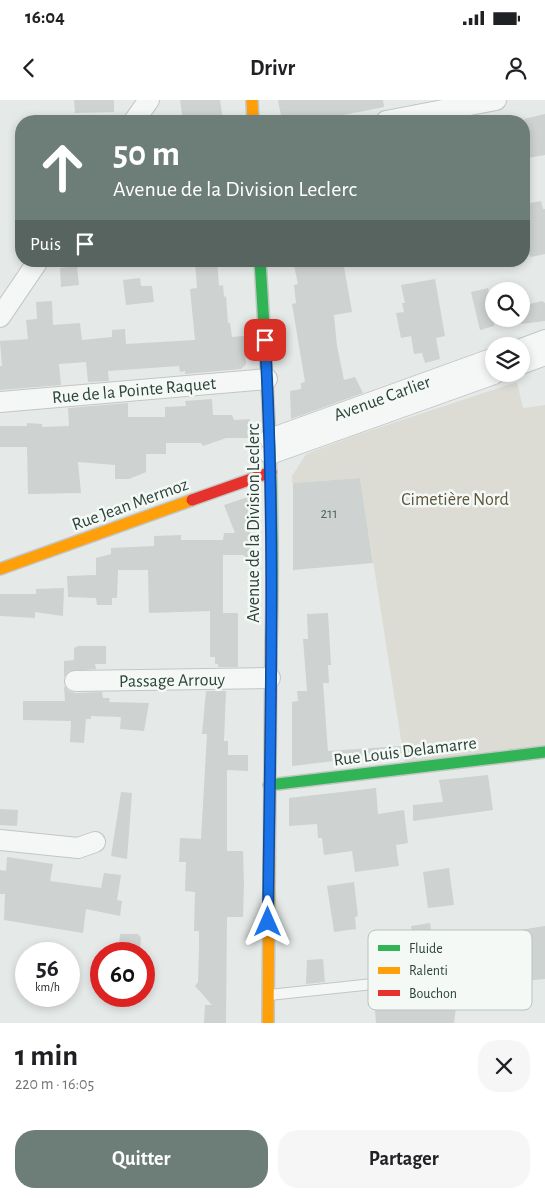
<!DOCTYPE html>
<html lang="fr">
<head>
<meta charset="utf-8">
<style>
	:root { --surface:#fff; --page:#f6f6f6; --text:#202124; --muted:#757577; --accent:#6d7d77 }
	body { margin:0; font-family:"Alegreya Sans",sans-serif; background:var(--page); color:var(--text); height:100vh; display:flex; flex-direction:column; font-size:19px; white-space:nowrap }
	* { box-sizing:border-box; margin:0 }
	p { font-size:16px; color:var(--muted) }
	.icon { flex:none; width:28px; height:28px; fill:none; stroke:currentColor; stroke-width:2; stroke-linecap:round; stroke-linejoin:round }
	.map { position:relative; height:923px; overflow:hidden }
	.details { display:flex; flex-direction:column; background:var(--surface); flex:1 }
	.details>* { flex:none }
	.guide { position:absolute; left:15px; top:15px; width:515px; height:152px; border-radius:20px; box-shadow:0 2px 8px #0003; background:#6d7d77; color:#fff; overflow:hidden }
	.buttons { position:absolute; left:485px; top:182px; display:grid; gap:10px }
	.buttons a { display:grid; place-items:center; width:45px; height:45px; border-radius:50%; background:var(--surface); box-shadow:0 2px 8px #0003; font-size:25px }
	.speed { position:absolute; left:15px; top:842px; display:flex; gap:10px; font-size:25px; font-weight:700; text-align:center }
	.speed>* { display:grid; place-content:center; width:65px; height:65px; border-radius:50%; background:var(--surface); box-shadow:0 2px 8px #0003; line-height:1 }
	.speed small { font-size:12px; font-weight:400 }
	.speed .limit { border:8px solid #d22; background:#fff; color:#111 }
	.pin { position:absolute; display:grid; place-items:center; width:42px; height:42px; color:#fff; margin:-21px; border-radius:10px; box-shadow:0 2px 8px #0006 }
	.me { position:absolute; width:55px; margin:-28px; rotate:0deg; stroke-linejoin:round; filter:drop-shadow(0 0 4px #0008) }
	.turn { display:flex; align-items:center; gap:18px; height:105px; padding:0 15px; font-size:22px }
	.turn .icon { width:65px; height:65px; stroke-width:2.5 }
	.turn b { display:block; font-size:35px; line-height:42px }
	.then { display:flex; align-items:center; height:48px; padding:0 15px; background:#0003; gap:10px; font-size:19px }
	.round { display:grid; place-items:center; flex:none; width:52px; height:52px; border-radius:20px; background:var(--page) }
	.headline { display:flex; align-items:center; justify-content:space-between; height:85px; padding:0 15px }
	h1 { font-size:30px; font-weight:700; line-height:38px }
	.cta { display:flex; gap:10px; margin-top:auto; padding:10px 15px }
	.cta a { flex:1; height:58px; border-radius:20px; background:var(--accent); color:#fff; font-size:20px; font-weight:700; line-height:58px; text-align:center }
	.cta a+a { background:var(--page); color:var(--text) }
	.status { display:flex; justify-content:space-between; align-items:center; height:35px; padding:0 25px; background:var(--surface); direction:ltr }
	.status svg { height:14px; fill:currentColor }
	header { display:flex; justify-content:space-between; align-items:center; height:65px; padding:0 15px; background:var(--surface); font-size:22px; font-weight:700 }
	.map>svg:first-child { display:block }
	.green { fill:#dcdcd5 }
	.building { fill:#ced2d0 }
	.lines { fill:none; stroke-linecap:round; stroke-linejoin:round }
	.lane-casing { stroke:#c2c7c5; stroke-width:12 }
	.street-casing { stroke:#c2c7c5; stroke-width:22 }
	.fast-casing { stroke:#c2c7c5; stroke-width:14 }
	.slow-casing { stroke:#c2c7c5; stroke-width:14 }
	.jam-casing { stroke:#c2c7c5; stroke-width:14 }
	.lane { stroke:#f5f7f6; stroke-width:10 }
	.street { stroke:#f5f7f6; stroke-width:20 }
	.fast { stroke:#30b455; stroke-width:11 }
	.slow { stroke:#ff9f0a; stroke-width:11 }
	.jam { stroke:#e5322d; stroke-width:11 }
	.route-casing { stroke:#114b97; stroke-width:12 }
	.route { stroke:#1a73e8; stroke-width:9 }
	.labels { text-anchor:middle; stroke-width:5; stroke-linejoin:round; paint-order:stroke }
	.number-label { font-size:15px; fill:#566860 }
	.street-label { font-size:18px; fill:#2d433a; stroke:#f4f9f6 }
	.park-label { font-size:18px; fill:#5e563b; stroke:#f4f9f6 }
	.key { fill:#f4f9f6; stroke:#b8c2be; stroke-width:1 }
	.key-label { font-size:14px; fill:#2d433a }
</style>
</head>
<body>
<div class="status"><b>16:04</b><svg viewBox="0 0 49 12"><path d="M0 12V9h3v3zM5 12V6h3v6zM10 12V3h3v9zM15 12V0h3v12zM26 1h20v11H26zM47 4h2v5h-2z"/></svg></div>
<header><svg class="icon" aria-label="back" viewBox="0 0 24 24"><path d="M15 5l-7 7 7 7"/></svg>Drivr<svg class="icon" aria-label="person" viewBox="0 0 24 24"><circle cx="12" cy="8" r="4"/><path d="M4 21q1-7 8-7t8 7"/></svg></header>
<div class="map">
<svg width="545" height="923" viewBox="0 0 545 923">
	<rect width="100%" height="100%" fill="#e5eae8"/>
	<path class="green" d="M517 282 523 308 545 305V646L405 665 360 378 292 383V376L306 354 354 336Z"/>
	<g class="building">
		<path d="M74 0H114V12L75 13Z"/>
		<path d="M180 0H220L223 21H183Z"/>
		<path d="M278 0H383L384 7 328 18 282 21Z"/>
		<path d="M545 14V55L528 58 524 19Z"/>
		<path d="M541 101 543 109H545V154L530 157 528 151 524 148V126L528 125 524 104Z"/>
		<path d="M195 161H217L219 186 223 185 224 197 226 196 228 223H230L232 237 244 236 246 264 241 269 185 274V271L180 272 179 266 108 271 109 281 88 282 86 262 59 264 61 285 0 290V266H2L0 241 28 239 26 220 37 219 36 202 52 201 53 225 80 223 82 240 112 237V230L125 229 126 244 195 240 190 189 197 188Z"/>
		<path d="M293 161H343L352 212 334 215 337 246 344 280 355 277 363 293 291 319 290 291 301 289V283L305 282 292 204 296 203 294 185 298 184Z"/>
		<path d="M77 166 79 185 61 187 60 168Z"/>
		<path d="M140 178 141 186H152L154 202 126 205 123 180Z"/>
		<path d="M435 179 445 236 436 238 440 259 425 263 422 253 414 254 411 236 401 238 396 213 404 212 402 203H405L401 185Z"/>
		<path d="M488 188 490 197 494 196V226L480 230 471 192Z"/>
		<path d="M542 201 545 203V221L521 224V206Z"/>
		<path d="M212 299 213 315H232L234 320 250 319 251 338H226L203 346 201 343H166V354H146V372L129 379H115V365L78 362 81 393 28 394 27 347H0V326H27V323L42 324V327L69 326 68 308 128 303V317H165V307L186 306 185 301Z"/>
		<path d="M360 378 373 463 293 470V383Z"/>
		<path d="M248 397 250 398V467L244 455H223V513H238V567H218V564H215V557H210V511L149 513 148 470H118L117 498H112V505H97L96 498 68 497 67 476 96 475V458L111 454V448L154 446V436L181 435V440H223L224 433H235L224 405Z"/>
		<path d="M64 488 63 516 35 512V518L0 516V494H36V489Z"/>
		<path d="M328 513 331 565H328L329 583H323L328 651 401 646 402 653 292 666V602L298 601 297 591H307L303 539H308L307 514Z"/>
		<path d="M78 546H106V564H95L96 569 69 571 64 577V561L74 560V548Z"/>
		<path d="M64 586 69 591 75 593 102 592 103 598H110L109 602 149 603 144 631 120 629 121 617 91 616V619H86L84 643 70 642 71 621 23 620V601H65Z"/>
		<path d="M206 591H226L224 641H228V655H248V671L227 670V751H243L244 784 243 817H227L226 923H204L205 905H212L195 886 198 882 199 846V831H194L195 792 185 791 186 762H179L180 738 201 739 207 634H202Z"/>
		<path d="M488 675 493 710 413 721V705L443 702 439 680Z"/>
		<path d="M376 688 378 714 404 710 408 743 396 745 399 766 355 772 352 751 324 755 322 738H318L317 724 289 726V698Z"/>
		<path d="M121 692 132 693 127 759 111 756Z"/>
		<path d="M0 709 18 710 17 726 0 725Z"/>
		<path d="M7 757 53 764 50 781 101 788 104 773 121 775 117 800 122 801 120 816 86 809 83 833 4 820 5 794H0V770L6 771Z"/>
		<path d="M449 768 454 805 428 808 423 772Z"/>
		<path d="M354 782 358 816 355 817 356 829 334 832 327 786Z"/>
		<path d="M430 823 434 851 415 854 411 826Z"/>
		<path d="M545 826V879L469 886 468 853 452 856 450 841Z"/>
		<path d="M120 834H138L141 838 140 849H135V854H118Z"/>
		<path d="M323 859 325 882 306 884 307 860Z"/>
		<path d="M410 860 413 890 464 886 465 907H456L454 923H376L375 910 397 908 395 888 399 881 391 875 389 862Z"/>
	</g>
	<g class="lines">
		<defs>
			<path id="lane" d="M269 895 392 882"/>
			<g id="street">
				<path d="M134 21 149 0"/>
				<path d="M386 21 496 0"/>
				<path d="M0 217 38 161"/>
				<path d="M521 249 545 240"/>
				<path d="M521 264 545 255"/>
				<path d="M0 302 267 279"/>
				<path d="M270 339 494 258"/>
				<path d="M270 354 494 274"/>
				<path d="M75 581 270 578"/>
				<path d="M0 740 78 748 95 742"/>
			</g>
			<g id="fast">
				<path d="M260 161C268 288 275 415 271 543"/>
				<path d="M269 685 545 652"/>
			</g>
			<g id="slow">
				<path d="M252 0 253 21"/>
				<path d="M0 469 192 400"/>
				<path d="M268 923 271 543"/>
			</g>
			<path id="jam" d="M192 400 271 372"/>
		</defs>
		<use href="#lane" class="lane-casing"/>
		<use href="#street" class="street-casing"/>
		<use href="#fast" class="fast-casing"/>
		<use href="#slow" class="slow-casing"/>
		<use href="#jam" class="jam-casing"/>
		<use href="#lane" class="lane"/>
		<use href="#street" class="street"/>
		<use href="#fast" class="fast"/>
		<use href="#slow" class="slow"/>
		<use href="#jam" class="jam"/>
	</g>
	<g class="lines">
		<defs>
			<path id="route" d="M265 240C276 434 270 628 268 822"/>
		</defs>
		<use href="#route" class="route-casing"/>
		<use href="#route" class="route"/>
	</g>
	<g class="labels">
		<g class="number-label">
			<text x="329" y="418">211</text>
		</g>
		<g class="street-label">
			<text transform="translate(134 290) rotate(-5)" y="6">Rue de la Pointe Raquet</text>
			<text transform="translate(382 298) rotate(-20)" y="6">Avenue Carlier</text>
			<text transform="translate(130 404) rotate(-20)" y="6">Rue Jean Mermoz</text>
			<text transform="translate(253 423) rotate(-90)" y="6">Avenue de la Division Leclerc</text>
			<text transform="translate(172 580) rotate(-1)" y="6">Passage Arrouy</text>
			<text transform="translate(405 651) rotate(-7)" y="6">Rue Louis Delamarre</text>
		</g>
		<g class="park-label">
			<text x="455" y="405">Cimetière Nord</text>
		</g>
	</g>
	<rect x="368" y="830" width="164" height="80" rx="8" class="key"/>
	<rect x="378" y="845" width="22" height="6" fill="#30b455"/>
	<rect x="378" y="867" width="22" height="7" fill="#ff9f0a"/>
	<rect x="378" y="890" width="22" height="6" fill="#e5322d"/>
	<g class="key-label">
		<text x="409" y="853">Fluide</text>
		<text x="409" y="875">Ralenti</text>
		<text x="409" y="898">Bouchon</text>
	</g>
</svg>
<div class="buttons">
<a><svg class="icon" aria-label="search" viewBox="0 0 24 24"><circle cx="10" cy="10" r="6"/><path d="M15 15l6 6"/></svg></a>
<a><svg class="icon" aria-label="layers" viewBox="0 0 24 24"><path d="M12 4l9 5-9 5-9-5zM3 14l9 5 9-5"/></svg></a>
</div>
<div class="speed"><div>56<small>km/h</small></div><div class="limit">60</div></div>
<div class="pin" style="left:265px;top:240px;background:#d93025"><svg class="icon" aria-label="arrive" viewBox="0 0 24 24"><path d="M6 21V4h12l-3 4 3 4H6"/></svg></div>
<svg class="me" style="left:268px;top:822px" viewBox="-20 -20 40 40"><path d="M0-17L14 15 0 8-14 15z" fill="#1a73e8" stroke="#fff" stroke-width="4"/></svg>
<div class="guide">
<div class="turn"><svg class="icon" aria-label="ahead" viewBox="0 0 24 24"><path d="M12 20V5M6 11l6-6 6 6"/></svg><div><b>50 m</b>Avenue de la Division Leclerc</div></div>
<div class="then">Puis<svg class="icon" aria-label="arrive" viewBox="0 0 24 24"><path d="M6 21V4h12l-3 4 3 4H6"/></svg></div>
</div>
</div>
<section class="details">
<div class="headline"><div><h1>1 min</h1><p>220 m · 16:05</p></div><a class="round"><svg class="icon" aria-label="close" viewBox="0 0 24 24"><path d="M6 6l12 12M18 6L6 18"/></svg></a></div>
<div class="cta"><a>Quitter</a><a>Partager</a></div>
</section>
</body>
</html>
